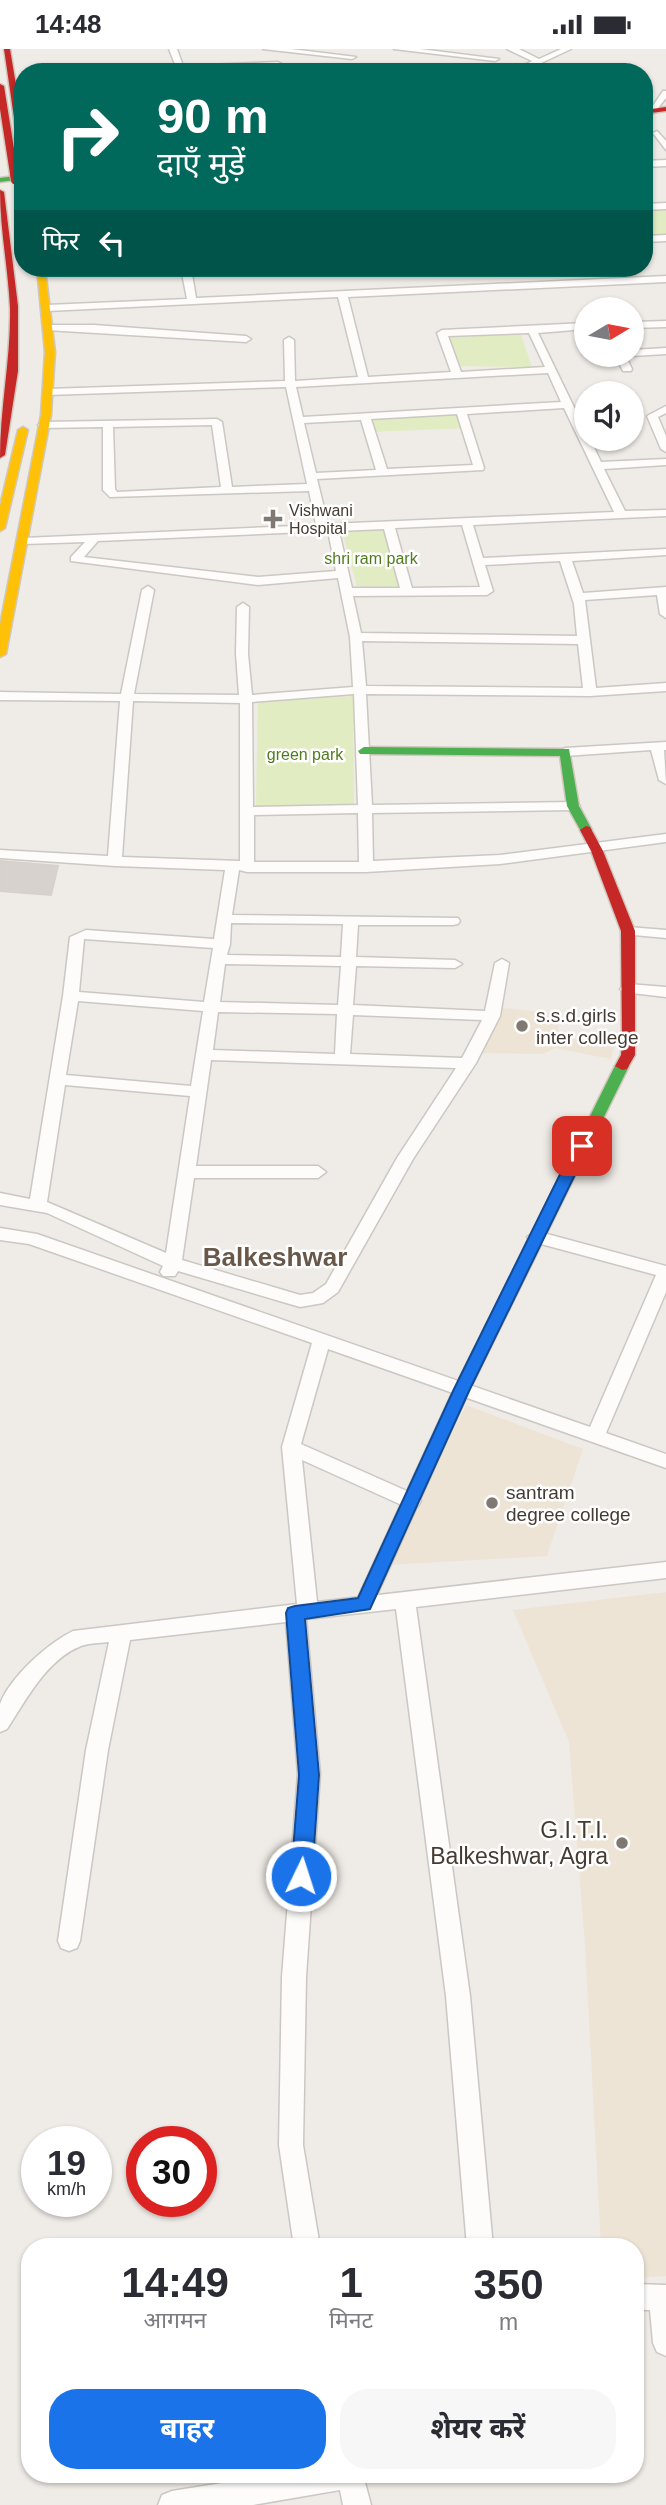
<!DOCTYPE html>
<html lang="hi">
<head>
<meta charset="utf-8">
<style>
	:root { --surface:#fff; --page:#f7f7f7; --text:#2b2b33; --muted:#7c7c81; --accent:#1a73e8 }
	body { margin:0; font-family:Helvetica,"Noto Sans Devanagari",sans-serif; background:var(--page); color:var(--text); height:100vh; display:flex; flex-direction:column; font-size:26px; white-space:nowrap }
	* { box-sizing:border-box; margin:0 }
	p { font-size:23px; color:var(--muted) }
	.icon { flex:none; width:38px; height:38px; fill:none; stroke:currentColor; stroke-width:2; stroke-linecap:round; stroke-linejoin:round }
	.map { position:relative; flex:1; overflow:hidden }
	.drawer { position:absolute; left:21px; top:2189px; width:623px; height:245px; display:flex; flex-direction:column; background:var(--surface); border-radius:28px; box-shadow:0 2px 5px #0004 }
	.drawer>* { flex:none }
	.hud { position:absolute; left:14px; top:14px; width:639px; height:214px; border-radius:28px; box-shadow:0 2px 5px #0004; background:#00695c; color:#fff; overflow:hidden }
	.needle { width:46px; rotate:80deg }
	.fabs { position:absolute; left:574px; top:248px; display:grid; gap:14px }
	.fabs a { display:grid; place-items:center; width:70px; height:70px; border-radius:50%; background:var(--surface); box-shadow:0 2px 5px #0004; font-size:35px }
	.speed { position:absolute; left:21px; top:2077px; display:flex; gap:14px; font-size:35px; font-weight:700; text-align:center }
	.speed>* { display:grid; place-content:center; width:91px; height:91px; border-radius:50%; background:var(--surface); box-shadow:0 2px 5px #0004; line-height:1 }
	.speed small { font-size:18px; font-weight:400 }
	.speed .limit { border:10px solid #d22; background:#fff; color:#111 }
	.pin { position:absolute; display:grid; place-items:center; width:60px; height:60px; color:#fff; margin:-30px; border-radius:14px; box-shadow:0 4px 10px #0006 }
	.me { position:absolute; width:77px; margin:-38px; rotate:4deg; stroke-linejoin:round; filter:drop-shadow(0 0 5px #0008) }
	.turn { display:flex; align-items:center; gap:24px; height:147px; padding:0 28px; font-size:32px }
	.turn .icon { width:91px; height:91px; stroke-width:2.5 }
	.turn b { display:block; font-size:49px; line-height:60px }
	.then { display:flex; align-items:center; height:66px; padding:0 28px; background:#0003; gap:14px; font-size:26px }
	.eta { display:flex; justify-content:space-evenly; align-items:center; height:119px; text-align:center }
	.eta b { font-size:42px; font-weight:700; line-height:49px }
	.primary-button { display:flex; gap:14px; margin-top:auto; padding:14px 28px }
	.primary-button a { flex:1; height:80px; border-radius:28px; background:var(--accent); color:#fff; font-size:28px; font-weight:700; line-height:80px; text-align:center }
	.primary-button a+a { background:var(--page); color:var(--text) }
	.status { display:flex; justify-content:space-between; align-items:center; height:49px; padding:0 35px; background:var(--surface); direction:ltr }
	.status svg { height:19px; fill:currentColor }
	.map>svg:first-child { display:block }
	.education { fill:#eee4d6 }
	.green { fill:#e2ecc2 }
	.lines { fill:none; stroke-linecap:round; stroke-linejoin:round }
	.stream { stroke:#b1e2f3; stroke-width:2.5 }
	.building { fill:#d7d2cd; stroke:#d7d1cb; stroke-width:2 }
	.street-casing { stroke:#cbc7c2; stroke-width:3 }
	.fast-casing { stroke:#d0c8bd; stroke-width:3 }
	.slow-casing { stroke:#d0c8bd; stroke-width:3 }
	.jam-casing { stroke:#d0c8bd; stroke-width:3 }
	.street { fill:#fdfcfb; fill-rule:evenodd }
	.fast { fill:#4caf50; fill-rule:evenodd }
	.slow { fill:#ffc107; fill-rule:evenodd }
	.jam { fill:#c62828; fill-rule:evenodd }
	.jam-bridge-casing { stroke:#cab49e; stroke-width:10; stroke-linecap:butt }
	.jam-bridge { stroke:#c62828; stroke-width:8 }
	.route { fill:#1a73e8; stroke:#114b97; stroke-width:2 }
	.poi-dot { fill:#807971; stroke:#fff; stroke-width:2.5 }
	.labels { text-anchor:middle; stroke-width:5; stroke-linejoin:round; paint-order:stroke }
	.far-poi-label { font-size:16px; fill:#453b32; stroke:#fff; text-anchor:start }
	.far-park-label { font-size:16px; fill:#507c1f; stroke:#fff }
	.poi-label { font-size:19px; fill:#453b32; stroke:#fff; text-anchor:start }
	.near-poi-label { font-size:23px; fill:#453b32; stroke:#fff; text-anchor:end }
	.district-label { font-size:26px; font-weight:bold; fill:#695748; stroke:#fff }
</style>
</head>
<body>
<div class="status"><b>14:48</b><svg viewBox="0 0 49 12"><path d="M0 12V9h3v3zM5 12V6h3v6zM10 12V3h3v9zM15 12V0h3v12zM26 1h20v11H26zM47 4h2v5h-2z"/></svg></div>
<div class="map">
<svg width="666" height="2456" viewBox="0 0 666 2456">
	<rect width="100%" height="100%" fill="#efebe6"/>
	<g class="education">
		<path d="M493 958 559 965 558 988 615 995 611 1010 555 999 543 1005 474 1004Z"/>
		<path d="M466 1356 583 1400 547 1507 388 1516Z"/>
		<path d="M666 1543V2227L635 2229V2198H601L585 1896 569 1693 513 1561Z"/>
	</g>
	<g class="green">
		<path d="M666 157V189L644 190V158Z"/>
		<path d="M521 286 532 318 460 317 449 288Z"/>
		<path d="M461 362 467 379 370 383 365 368Z"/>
		<path d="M385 481 403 538 357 537 342 482Z"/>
		<path d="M353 647 354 757 256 758 258 653Z"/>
	</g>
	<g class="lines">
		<path class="stream" d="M34 23 35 20"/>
	</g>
	<path class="building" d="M0 812 58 817 51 846 0 842Z"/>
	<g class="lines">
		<defs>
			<g id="street">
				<path d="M169 0H177L183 17 278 13 282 15 217 20 219 23 210 20 178 23Z"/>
				<path d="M263 0H291L356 8 352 10Z"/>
				<path d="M394 0H420L499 10 495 12Z"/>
				<path d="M507 0H519L539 10 561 0H571L522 23H511L532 12Z"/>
				<path d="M663 42H666V49L654 64H648Z"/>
				<path d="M657 82 666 92V101L653 84Z"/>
				<path d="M666 111V117L644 118V112Z"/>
				<path d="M666 154V160L644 161V155Z"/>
				<path d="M666 186V192L644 193V187Z"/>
				<path d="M181 219H191L196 249 666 227V233L348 248 368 328 451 323 437 284 442 281 586 274V280L538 284 586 383V390H590L601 413 666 410V416L604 420 625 462 666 461V467L473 476 483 509 666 500V506L572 512 583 544 666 538V569L660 565 657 546 585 551 596 639 666 634V642L590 647 366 645 372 756 573 753 580 757 573 761 372 764 373 812 500 806 666 785V793L500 815 366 823H247L239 821 232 866 458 869 460 872 458 875 453 876H358L356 908 455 911 462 915 455 919 356 917 353 956 485 962 495 914 502 910 509 914 500 967 476 1014 413 1110 338 1243 323 1254 300 1258 178 1222 175 1227H163L160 1223 163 1217 47 1164 0 1156V1144L30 1150 63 947 70 888 86 881 214 890 225 821 115 817 0 809V801L108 807 120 652 0 651V643L121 645 142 541 148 537 154 541 134 645 239 646 236 605 237 558 243 554 249 558 248 605 252 646 353 638 350 588 338 529 258 536 71 512V508L85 493 24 495 18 492 24 489 316 476 309 442 110 448 103 441V378L43 379 38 376 43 373 217 370 222 373 232 438 307 435 286 338 48 346 43 343 48 340 285 332 284 291 289 288 294 291 295 332 358 328 338 248 47 262 42 259 47 256 187 250ZM529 284 545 318 461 323 448 287ZM548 324 561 353 303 368 296 338ZM564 359 614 463 328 475 317 430 483 421 484 419 467 365ZM457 365 473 416 387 420 371 370ZM361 371 376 421 316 424 304 374ZM212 376 221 438 117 443 115 440 113 378ZM462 476 480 538 412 539 395 479ZM384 480 400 539H352L339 482ZM328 482 336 522 258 528 84 508 98 492ZM560 512 574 555 577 587 361 584 353 547 487 546 493 542 485 516ZM362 592 578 595 583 639 366 637ZM354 645 358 756 253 758 252 653ZM133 652 240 654V812L122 808ZM358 764 359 813H254V766ZM231 874 343 875 341 908 227 906 230 895ZM84 890 213 899 204 953 79 943ZM225 915 341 917 338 956 220 953ZM78 952 203 962 191 1037 66 1026ZM218 963 337 965 335 1005 213 1001ZM353 966 482 971 462 1009 350 1005ZM211 1011 456 1019 397 1109 326 1235 313 1244 300 1246 182 1211 194 1129H318L326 1123 318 1117H196ZM65 1036 190 1047 166 1204 47 1153Z"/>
				<path d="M666 272V278L632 279V273Z"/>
				<path d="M49 276H94L246 287 251 290 246 293 46 281V277Z"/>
				<path d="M666 299V305L632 307 629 306H632V301Z"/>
				<path d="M615 306H625L632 320 631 322H623Z"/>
				<path d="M666 357V364L658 368 666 387V403L661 400 647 367Z"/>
				<path d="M666 693V701H664L666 735 659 731 651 701 565 707 558 703 565 699Z"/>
				<path d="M628 878 666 881V889L623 885 621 882 623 879Z"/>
				<path d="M628 935 666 938V948L623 943 620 940 623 937Z"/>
				<path d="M0 1179 37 1185 590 1378 656 1226 530 1192 527 1188 536 1182 666 1217V1243L606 1384 666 1405V1419L328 1300 301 1395 418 1447 421 1452 418 1457 411 1459 404 1457 302 1411 317 1553 666 1513V1529L416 1558 470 1947 493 2198H467L446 1947 396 1560 306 1570 320 1725 306 1928 303 2096 320 2198H294L279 2096 282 1928 298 1725 286 1573 130 1591 108 1701 80 1892 77 1899 69 1902 61 1899 58 1892 86 1701 109 1593C100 1594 89 1594 81 1597 47 1610 26 1651 7 1680L0 1683C0 1675 0 1663 0 1655 10 1628 48 1594 73 1582L297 1555 282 1398 312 1294 29 1195 0 1191Z"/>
				<path d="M635 2235 666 2236V2307L657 2303 653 2294 650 2261H635Z"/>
				<path d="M272 2426H363L371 2456H343L340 2441 253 2456H158L162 2446 172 2442Z"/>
			</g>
			<g id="fast">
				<path d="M23 126V130L0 133V129Z"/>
				<path d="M364 698 569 700 579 757 592 781 590 784H582L567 757 560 707 360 705 358 702Z"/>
				<path d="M622 1013 629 1017 470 1340 373 1555 370 1560 364 1562 358 1560 355 1555 454 1340 615 1017Z"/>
			</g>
			<g id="slow">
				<path d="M37 219H45L55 303 51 366 6 605 0 608V576L41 366 45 303Z"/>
				<path d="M23 378 28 381 5 479 0 482V457L18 381Z"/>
			</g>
			<g id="jam">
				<path d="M4 0H10L23 78V105L19 103Z"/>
				<path d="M0 35 4 37 18 125 14 127 10 125 0 60Z"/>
				<path d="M666 58V62L644 65V61Z"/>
				<path d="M0 141 4 143 18 257V322L5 406 0 409C0 358 11 309 10 259 8 219 0 180 0 141Z"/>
				<path d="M586 777 590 778 603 802 635 882V1006L627 1020 622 1021 615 1017 621 1006 622 994 621 882 591 802 580 781Z"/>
			</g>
		</defs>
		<use href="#street" class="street-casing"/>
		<use href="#fast" class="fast-casing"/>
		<use href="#slow" class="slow-casing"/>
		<use href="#jam" class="jam-casing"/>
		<use href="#street" class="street"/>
		<use href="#fast" class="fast"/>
		<use href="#slow" class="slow"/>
		<use href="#jam" class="jam"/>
		<defs>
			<path id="jam-bridge" d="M14 125 15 131"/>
		</defs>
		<use href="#jam-bridge" class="jam-bridge-casing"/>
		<use href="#jam-bridge" class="jam-bridge"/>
	</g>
	<path class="route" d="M582 1092 589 1097 470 1340 370 1560 305 1570 319 1726 312 1827 309 1833 301 1836 294 1833 291 1827 299 1726 286 1564 288 1559 295 1557 358 1549 454 1340 574 1097Z"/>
	<g class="poi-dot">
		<path d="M269.5 459.5h7v7h7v7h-7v7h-7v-7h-7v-7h7z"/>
		<circle cx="522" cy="977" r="7"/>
		<circle cx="492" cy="1454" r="7"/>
		<circle cx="622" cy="1794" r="7"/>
	</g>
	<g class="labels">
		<g class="far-poi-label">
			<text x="289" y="467">Vishwani<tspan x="289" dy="18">Hospital</tspan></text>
		</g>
		<g class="far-park-label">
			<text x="371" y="515">shri ram park</text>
			<text x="305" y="711">green park</text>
		</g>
		<g class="poi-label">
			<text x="536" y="973">s.s.d.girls<tspan x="536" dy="22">inter college</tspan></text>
			<text x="506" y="1450">santram<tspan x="506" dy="22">degree college</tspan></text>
		</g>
		<g class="near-poi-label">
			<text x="608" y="1789">G.I.T.I.<tspan x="608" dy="26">Balkeshwar, Agra</tspan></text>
		</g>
		<g class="district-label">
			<text x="275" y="1217">Balkeshwar</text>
		</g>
	</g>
</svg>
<div class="fabs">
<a><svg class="needle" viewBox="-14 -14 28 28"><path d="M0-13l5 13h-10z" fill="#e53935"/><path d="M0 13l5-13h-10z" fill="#7c7c81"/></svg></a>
<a><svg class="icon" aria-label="sound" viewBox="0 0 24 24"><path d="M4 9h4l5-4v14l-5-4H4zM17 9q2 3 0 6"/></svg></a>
</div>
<div class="speed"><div>19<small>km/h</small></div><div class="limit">30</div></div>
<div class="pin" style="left:582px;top:1097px;background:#d93025"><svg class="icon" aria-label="arrive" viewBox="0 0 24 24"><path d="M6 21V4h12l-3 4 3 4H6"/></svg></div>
<svg class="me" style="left:301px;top:1827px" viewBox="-20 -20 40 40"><circle r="17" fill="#1a73e8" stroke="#fff" stroke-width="3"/><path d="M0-11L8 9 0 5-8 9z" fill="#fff"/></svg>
<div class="hud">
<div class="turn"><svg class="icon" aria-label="right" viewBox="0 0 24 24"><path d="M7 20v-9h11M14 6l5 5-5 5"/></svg><div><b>90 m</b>दाएँ मुड़ें</div></div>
<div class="then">फिर<svg class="icon" aria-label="left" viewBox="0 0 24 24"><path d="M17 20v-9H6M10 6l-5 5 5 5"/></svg></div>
</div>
<section class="drawer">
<div class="eta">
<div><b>14:49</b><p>आगमन</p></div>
<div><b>1</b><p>मिनट</p></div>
<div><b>350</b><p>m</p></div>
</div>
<div class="primary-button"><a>बाहर</a><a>शेयर करें</a></div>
</section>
</div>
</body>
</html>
